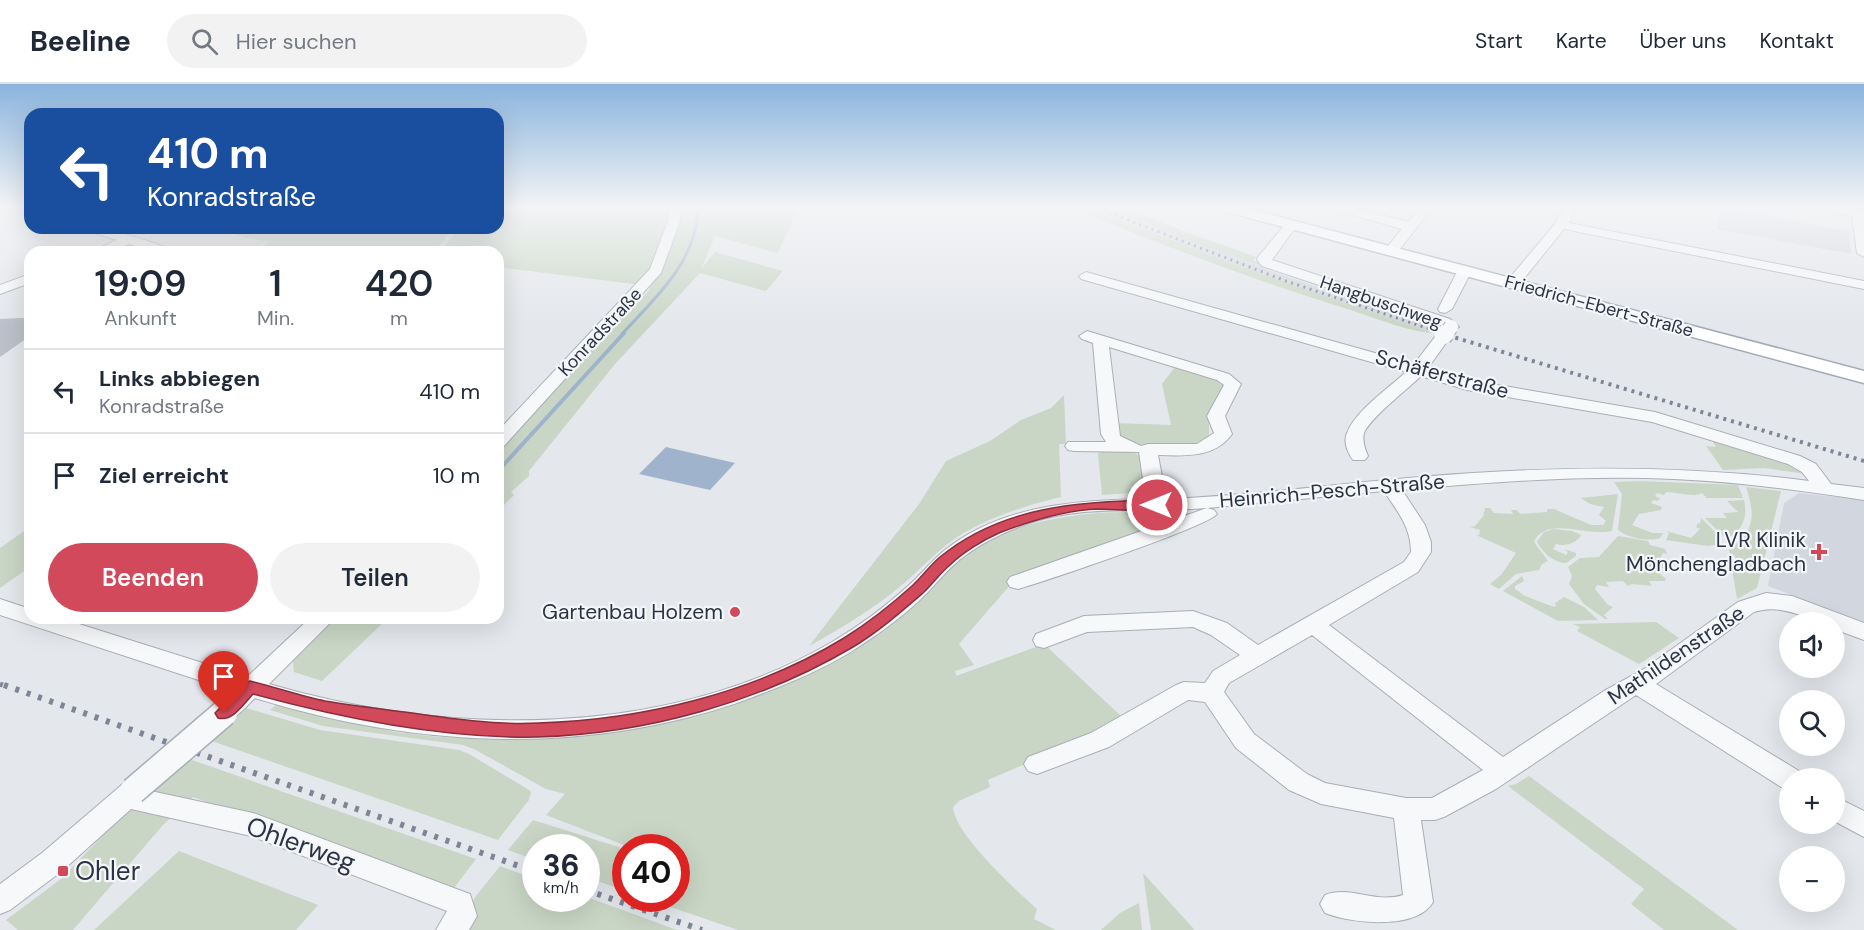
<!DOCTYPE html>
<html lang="de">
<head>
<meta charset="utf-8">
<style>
	:root { --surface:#fff; --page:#f2f2f3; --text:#1f2937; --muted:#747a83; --line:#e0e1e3; --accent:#d1495b }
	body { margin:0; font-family:"DM Sans",sans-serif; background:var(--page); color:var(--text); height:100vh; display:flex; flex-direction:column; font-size:22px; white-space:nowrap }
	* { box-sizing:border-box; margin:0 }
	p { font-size:20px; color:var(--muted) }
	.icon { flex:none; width:33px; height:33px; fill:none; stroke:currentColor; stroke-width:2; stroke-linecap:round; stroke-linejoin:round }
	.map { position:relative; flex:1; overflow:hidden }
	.panel { position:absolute; left:24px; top:162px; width:480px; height:378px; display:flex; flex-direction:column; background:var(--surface); border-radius:18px; box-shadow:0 6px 24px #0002 }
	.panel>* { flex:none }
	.guide { position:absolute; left:24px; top:24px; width:480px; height:126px; border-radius:18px; box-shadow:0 6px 24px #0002; background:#1a4fa0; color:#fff; overflow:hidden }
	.buttons { position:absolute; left:1779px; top:528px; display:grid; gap:12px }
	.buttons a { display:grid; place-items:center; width:66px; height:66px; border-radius:50%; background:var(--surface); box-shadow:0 6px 24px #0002; font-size:30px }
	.speed { position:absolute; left:522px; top:750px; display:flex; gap:12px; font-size:30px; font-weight:700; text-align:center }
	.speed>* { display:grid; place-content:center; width:78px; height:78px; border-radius:50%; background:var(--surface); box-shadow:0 6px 24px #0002; line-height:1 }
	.speed small { font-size:15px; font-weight:400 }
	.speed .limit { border:9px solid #d22; background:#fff; color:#111 }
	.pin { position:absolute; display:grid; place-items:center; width:51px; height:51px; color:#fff; margin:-62px -26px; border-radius:50% 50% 50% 0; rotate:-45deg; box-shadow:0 0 6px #0007 }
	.pin .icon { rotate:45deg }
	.me { position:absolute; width:66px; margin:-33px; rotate:270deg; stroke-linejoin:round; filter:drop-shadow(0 0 4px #0008) }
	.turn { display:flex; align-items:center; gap:21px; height:126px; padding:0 24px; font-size:27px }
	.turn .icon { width:78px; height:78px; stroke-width:2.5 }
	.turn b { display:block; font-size:42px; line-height:51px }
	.eta { display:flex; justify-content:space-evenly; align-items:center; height:102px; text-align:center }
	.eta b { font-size:36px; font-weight:600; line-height:42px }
	.primary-button { display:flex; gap:12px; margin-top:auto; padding:12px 24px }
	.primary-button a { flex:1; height:69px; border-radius:36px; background:var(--accent); color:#fff; font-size:24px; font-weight:600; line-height:69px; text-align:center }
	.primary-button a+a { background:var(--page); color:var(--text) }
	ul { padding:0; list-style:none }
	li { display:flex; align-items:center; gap:18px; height:84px; padding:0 24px; border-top:2px solid var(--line) }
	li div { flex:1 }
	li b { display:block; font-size:22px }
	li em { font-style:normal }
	header { display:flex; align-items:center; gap:36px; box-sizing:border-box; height:84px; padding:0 30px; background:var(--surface); border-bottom:2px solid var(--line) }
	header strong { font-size:28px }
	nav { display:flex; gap:33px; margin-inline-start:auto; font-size:21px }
	.search { width:420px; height:54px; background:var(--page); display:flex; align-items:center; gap:15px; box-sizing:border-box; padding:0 21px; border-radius:33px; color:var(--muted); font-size:22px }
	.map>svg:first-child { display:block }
	.built { fill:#d2d6de }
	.green { fill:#c9d6c5 }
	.water { fill:#9fb4cc }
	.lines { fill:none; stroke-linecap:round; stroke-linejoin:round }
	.stream-far1 { stroke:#9fb4cc; stroke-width:3 }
	.stream { stroke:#9fb4cc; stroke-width:4 }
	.building { fill:#bbc0ca }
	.minor-casing { stroke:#a9aeb7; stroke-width:2 }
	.major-casing { stroke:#a3abb8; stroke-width:3 }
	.minor { fill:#f7f8fa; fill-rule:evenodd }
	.major { fill:#fff; fill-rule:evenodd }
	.rail-far3 { stroke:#7d8696; stroke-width:3; stroke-dasharray:2 4.5; stroke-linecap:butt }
	.rail-far2 { stroke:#7d8696; stroke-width:4; stroke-dasharray:3 5; stroke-linecap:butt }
	.rail-far1 { stroke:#7d8696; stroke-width:5; stroke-dasharray:3 7; stroke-linecap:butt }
	.rail { stroke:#7d8696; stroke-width:6; stroke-dasharray:4 8; stroke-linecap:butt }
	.minor-bridge-far2-casing { stroke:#a9aeb7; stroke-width:16; stroke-linecap:butt }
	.minor-bridge-far1-casing { stroke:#a9aeb7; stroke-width:20; stroke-linecap:butt }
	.minor-bridge-casing { stroke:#a9aeb7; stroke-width:29; stroke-linecap:butt }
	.minor-bridge-far2 { stroke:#f7f8fa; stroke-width:14 }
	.minor-bridge-far1 { stroke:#f7f8fa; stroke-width:17 }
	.minor-bridge { stroke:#f7f8fa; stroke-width:26 }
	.route { fill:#d1495b; stroke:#882f3b; stroke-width:1.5 }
	.poi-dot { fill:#d1495b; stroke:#f4f6f9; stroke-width:2 }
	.labels { text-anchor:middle; stroke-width:4.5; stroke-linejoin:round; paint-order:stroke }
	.far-street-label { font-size:18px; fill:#2b3445; stroke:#f4f6f9 }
	.street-label { font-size:21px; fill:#2b3445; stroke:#f4f6f9 }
	.poi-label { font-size:21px; fill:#2b3445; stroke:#f4f6f9; text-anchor:end }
	.near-street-label { font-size:26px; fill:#2b3445; stroke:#f4f6f9 }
	.near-poi-label { font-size:26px; fill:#2b3445; stroke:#f4f6f9; text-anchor:start }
</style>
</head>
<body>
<header>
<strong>Beeline</strong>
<div class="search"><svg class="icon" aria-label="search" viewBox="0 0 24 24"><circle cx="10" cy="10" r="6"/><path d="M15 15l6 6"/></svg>Hier suchen</div>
<nav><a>Start</a><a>Karte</a><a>Über uns</a><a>Kontakt</a></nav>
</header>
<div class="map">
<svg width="1864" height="846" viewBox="0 0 1864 846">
	<rect width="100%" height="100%" fill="#e4e7ec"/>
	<g class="built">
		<path d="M1090 124H1109L1280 190 1380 224 1383 222 1440 240 1433 249 1397 237 1236 181Z"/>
		<path d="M1722 124 1849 147 1851 170 1716 145Z"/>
		<path d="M1799 409 1864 416V539L1768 502 1784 419Z"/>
	</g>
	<g class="green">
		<path d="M498 124H670C668 158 660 173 641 201L498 183V168H440L459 144H498Z"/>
		<path d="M677 124H798L778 169 715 152 701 185 715 168 783 187 766 207 700 189 615 280 529 387V392L511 408 514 411 498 427V367L649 206 666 169Z"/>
		<path d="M1071 124H1090L1236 181 1433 249C1413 249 1375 234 1354 227 1258 198 1165 162 1071 124Z"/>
		<path d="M1109 124H1126L1178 145 1256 173 1253 177 1383 222 1380 224 1205 162Z"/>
		<path d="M214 144H454L434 168H256L269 158 243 153Z"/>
		<path d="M1175 283 1219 295 1227 301 1209 334V352C1195 367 1143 362 1123 358L1113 339 1171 341 1162 300Z"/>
		<path d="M1064 311 1066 360H1059L1061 413C1027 421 993 432 962 450 939 464 922 484 902 501 873 525 842 544 809 562L919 420 946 377 990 357 1021 336 1051 324Z"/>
		<path d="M1714 355 1781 375 1806 390 1764 384 1723 386 1706 362 1716 363 1713 358Z"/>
		<path d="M1101 365 1132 367 1141 373 1144 408 1102 411 1098 370Z"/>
		<path d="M1639 397 1738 401 1743 414H1707L1702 409C1694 414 1677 408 1666 408L1664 411 1657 409 1655 412 1660 414 1658 417 1653 416 1651 419 1662 423 1661 426 1639 430 1632 441 1652 449H1663L1660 454C1648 458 1628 454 1618 446L1622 410 1614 398Z"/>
		<path d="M1746 403 1781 407 1757 504 1737 515 1731 479 1736 480 1735 472 1730 470 1729 466C1756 446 1755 431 1746 403Z"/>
		<path d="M1618 410 1612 447C1587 453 1545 431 1534 458L1548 477 1542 480 1539 486 1516 490 1499 505 1490 500 1501 491 1516 469 1476 451H1479L1480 446 1470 443 1475 442 1484 431 1483 430 1485 426 1484 424H1490L1494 429 1513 430 1511 426H1516L1521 430 1547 428V425H1554L1591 441H1603L1606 437 1599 431 1604 423 1590 420 1581 414Z"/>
		<path d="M1744 416C1748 432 1743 446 1729 454L1724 453 1705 434H1727L1723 429 1738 428 1727 417Z"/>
		<path d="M1135 428 1149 431 1145 433 1150 440 1147 446 1009 493 1011 500 959 560 974 581 955 587 956 592 1044 560 1121 632 1118 640 988 696 990 703 959 717 953 723C955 751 1015 805 1037 825L1034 835 1056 846H738L647 815 676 814V764L629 763 546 731 565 710 546 705 474 665 463 661 323 642 270 626 276 621 396 648 438 653 511 655 557 652 772 604 996 451C1040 435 1087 427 1135 428Z"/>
		<path d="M1701 434 1721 454 1720 460 1708 462 1666 456 1669 449 1666 447 1691 454 1700 445 1696 443 1698 439 1700 440Z"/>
		<path d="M30 443V483L0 504V464Z"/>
		<path d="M1554 445 1572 447 1581 451C1577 459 1565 463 1556 460L1553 465 1566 471 1568 468 1564 465 1576 469V472L1566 479C1554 479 1543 469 1537 458L1544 448Z"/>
		<path d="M1618 452 1648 457 1650 461 1665 465 1667 470 1663 469 1660 474 1671 479 1672 483 1671 486 1660 484 1658 488 1666 495 1665 497H1649L1652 502 1632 500 1628 502 1623 497 1606 498 1609 503 1597 501 1595 505 1608 521 1613 523 1604 531 1608 535H1605L1584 520 1569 500 1572 492 1568 483 1580 474 1599 473Z"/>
		<path d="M1522 492 1524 497 1515 502V505L1525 512 1554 523 1557 521 1554 520 1564 513 1584 523 1598 536 1558 537 1503 507Z"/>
		<path d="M336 534H388L322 597 294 588 293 577Z"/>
		<path d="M1656 538 1679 554 1639 580 1577 547 1580 543 1573 540Z"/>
		<path d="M236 621 320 646 459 666 469 670 526 704 531 708 529 716 498 756 200 653Z"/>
		<path d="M189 675 476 775 454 804 425 799 193 713 163 741 73 846H18L6 836 61 795 106 748Z"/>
		<path d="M1529 692 1738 846H1664L1631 820 1644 805 1508 702 1516 700Z"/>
		<path d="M533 736 625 765V807L587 793 586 764H536L535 776 508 766Z"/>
		<path d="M179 767 318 821 296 846H94Z"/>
		<path d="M500 782 535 795 536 814 587 813 677 846H456L476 812Z"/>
		<path d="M1143 789 1193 844 1194 846H1151Z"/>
		<path d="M1139 819 1142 846H1101L1120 829Z"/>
	</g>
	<path class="water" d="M666 363 735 379 710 406 639 390Z"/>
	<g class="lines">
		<path class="stream-far1" d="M622 250C656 213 697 177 698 124"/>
		<path class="stream" d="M498 387 624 249"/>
	</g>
	<path class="building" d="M20 234H30V252L0 273V235Z"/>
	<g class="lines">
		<defs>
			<g id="minor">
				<path d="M17 124H30V130L19 127Z"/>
				<path d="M669 124H681L680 137 661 189 504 362 498 363V347L650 185 668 137Z"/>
				<path d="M1337 124H1355L1408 138 1420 124H1432L1396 170 1391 171 1384 167 1402 145 1339 127Z"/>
				<path d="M1564 124H1576L1569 139 1864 197V205L1564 145 1518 202H1508L1506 199 1508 196 1555 140Z"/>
				<path d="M1830 124H1849L1864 127V173L1857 169 1852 132 1832 127Z"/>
				<path d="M1291 137 1297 141 1272 176 1450 235 1459 243 1451 248 1440 241 1262 182 1257 176 1258 173 1287 138Z"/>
				<path d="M87 144C116 144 140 155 168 164L170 167 153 168 129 160 110 168H91L117 156 88 147Z"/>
				<path d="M1465 182 1472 186 1452 225 1445 229 1440 228 1438 225 1458 186Z"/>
				<path d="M1086 188 1414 280 1438 249H1448L1451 252 1428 284 1469 296 1655 328 1800 372 1816 380 1831 400 1864 404V416C1801 406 1738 398 1674 395 1583 391 1492 398 1402 406L1425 441 1431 458V468L1418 488 1329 541 1503 673 1604 607 1644 585 1738 518 1766 509 1792 512 1864 539V556L1834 545V538C1805 538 1784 518 1754 528L1656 600 1799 687 1803 694H1790V706L1781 703 1636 611 1496 705 1444 733 1435 736H1421L1433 818C1417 846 1353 840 1325 829L1320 820 1325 811C1349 801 1376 820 1403 811L1394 734 1321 720 1289 706 1236 664 1205 618 1188 616 1109 663 1037 690 1028 687 1024 680 1028 673 1091 649 1176 601 1184 598 1205 599 1213 587 1240 571 1211 551 1193 543 1087 548 1044 564 1036 562 1033 556 1036 550 1084 532 1193 527 1227 539 1258 561 1404 478 1411 468C1411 443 1397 427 1384 407L1207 424 1214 426 1217 430C1209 442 1043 498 1018 505L1010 503 1007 498 1010 493 1207 424C1149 429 1086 420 1029 439 1007 447 985 457 966 471 950 482 939 497 926 510 903 533 876 552 849 569 814 590 775 605 737 619 580 672 412 663 255 614 243 625 233 641 215 636L212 629 215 622 232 607 0 531V515L30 525V534H60L247 593 310 534H335L269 600C451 653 665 655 832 558 859 542 885 523 908 502 921 491 931 477 945 466 1002 421 1077 416 1146 415L1139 368 1074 367 1068 366 1065 362 1068 358H1106L1101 350 1093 259 1082 255 1079 252 1087 247 1229 290 1241 300 1225 332 1232 350C1215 374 1185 372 1158 371L1166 415C1250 412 1335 400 1419 393 1550 382 1679 380 1809 397L1802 388 1788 380 1652 338 1467 306 1421 292C1408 305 1370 334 1364 349 1362 357 1365 365 1368 372L1365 376H1353C1348 369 1343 358 1347 349 1355 327 1389 304 1406 288L1081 195 1079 192ZM1109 263 1217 296 1224 301 1207 332 1214 349 1197 360H1148L1141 362 1120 352ZM1312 551 1483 686 1432 714H1406L1325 699 1307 690 1254 650 1224 608 1229 599Z"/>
				<path d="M30 190V199L0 210V201Z"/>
				<path d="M133 696 142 699 146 706 253 729 470 810 477 832 469 846H436L447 827 251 752 131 725 62 787 10 826 0 830V800L42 769 124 699Z"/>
				<path d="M1834 712 1864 727V753L1834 737Z"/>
			</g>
			<path id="major" d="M1221 124H1245L1864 287V299L1224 127Z"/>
		</defs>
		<use href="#minor" class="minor-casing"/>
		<use href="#major" class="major-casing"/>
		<use href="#minor" class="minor"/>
		<use href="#major" class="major"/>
		<path class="rail-far3" d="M1097 124 1286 197 1445 250"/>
		<path class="rail-far2" d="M1440 249 1864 377"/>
		<path class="rail-far1" d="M0 600 8 603"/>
		<g class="rail">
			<path d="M4 601 536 788"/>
			<path d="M586 806 702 846"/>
		</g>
		<defs>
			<path id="minor-bridge-far2" d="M1445 250 1451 243"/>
			<path id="minor-bridge-far1" d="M1443 252 1446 249"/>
			<path id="minor-bridge" d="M133 707 224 629"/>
		</defs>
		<use href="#minor-bridge-far2" class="minor-bridge-far2-casing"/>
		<use href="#minor-bridge-far1" class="minor-bridge-far1-casing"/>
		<use href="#minor-bridge" class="minor-bridge-casing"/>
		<use href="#minor-bridge-far2" class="minor-bridge-far2"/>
		<use href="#minor-bridge-far1" class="minor-bridge-far1"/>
		<use href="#minor-bridge" class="minor-bridge"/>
	</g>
	<linearGradient id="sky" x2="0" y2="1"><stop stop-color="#8bb4dd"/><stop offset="0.51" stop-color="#f3f4f6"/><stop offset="1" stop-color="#f3f4f6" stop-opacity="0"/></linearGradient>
	<rect width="1864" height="242" fill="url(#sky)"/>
	<path class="route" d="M1157 416 1163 421 1161 424C1142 429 1118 425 1098 425 1064 426 1030 437 999 449 983 456 962 469 950 481 940 489 933 500 923 509 901 528 878 548 853 563 760 618 646 650 537 653 446 655 341 634 253 610 244 620 232 638 218 634L215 629 244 599 250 597C275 603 300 612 325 617 354 622 383 625 412 629 454 635 495 641 538 639 642 636 754 609 844 554 868 539 892 520 913 501 923 492 930 481 940 473 1002 422 1081 417 1157 416Z"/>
	<g class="poi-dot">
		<path d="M1816 459h6v6h6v6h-6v6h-6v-6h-6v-6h6z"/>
		<circle cx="735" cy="528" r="6"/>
		<rect x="57" y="781" width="12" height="12" rx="3"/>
	</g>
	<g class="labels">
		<g class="far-street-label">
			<text transform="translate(1381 218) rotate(19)" y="6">Hangbuschweg</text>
			<text transform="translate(1599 222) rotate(15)" y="6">Friedrich-Ebert-Straße</text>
			<text transform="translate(600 248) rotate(-47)" y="6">Konradstraße</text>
		</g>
		<g class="street-label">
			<text transform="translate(1442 290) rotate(15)" y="7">Schäferstraße</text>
			<text transform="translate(1332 407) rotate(-5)" y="7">Heinrich-Pesch-Straße</text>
			<text transform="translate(1676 571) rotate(-34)" y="7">Mathildenstraße</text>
		</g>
		<g class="poi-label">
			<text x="1806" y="463">LVR Klinik<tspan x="1806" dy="24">Mönchengladbach</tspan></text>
			<text x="723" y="535">Gartenbau Holzem</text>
		</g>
		<g class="near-street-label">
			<text transform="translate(301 760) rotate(20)" y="9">Ohlerweg</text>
		</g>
		<g class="near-poi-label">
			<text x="75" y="796">Ohler</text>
		</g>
	</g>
</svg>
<div class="buttons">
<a><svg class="icon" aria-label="sound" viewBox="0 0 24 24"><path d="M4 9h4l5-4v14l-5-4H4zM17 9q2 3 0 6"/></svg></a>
<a><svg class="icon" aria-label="search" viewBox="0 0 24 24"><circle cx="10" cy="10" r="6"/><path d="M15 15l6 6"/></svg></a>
<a>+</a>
<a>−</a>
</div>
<div class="speed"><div>36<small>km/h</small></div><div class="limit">40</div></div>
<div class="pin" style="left:224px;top:629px;background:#d93025"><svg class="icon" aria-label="arrive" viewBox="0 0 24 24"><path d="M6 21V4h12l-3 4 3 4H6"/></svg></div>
<svg class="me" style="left:1157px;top:421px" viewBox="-20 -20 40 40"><circle r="17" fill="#d1495b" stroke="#fff" stroke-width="3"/><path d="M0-11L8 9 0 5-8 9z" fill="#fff"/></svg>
<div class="guide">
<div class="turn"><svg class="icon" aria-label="left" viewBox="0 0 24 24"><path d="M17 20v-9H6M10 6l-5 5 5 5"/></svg><div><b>410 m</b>Konradstraße</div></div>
</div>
<section class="panel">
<div class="eta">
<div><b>19:09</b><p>Ankunft</p></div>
<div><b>1</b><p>Min.</p></div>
<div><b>420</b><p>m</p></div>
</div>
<ul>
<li><svg class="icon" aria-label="left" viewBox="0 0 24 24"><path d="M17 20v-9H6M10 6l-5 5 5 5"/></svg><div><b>Links abbiegen</b><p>Konradstraße</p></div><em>410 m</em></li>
<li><svg class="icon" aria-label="arrive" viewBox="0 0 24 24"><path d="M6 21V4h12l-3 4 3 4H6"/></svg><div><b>Ziel erreicht</b></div><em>10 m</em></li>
</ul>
<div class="primary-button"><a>Beenden</a><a>Teilen</a></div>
</section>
</div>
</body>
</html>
